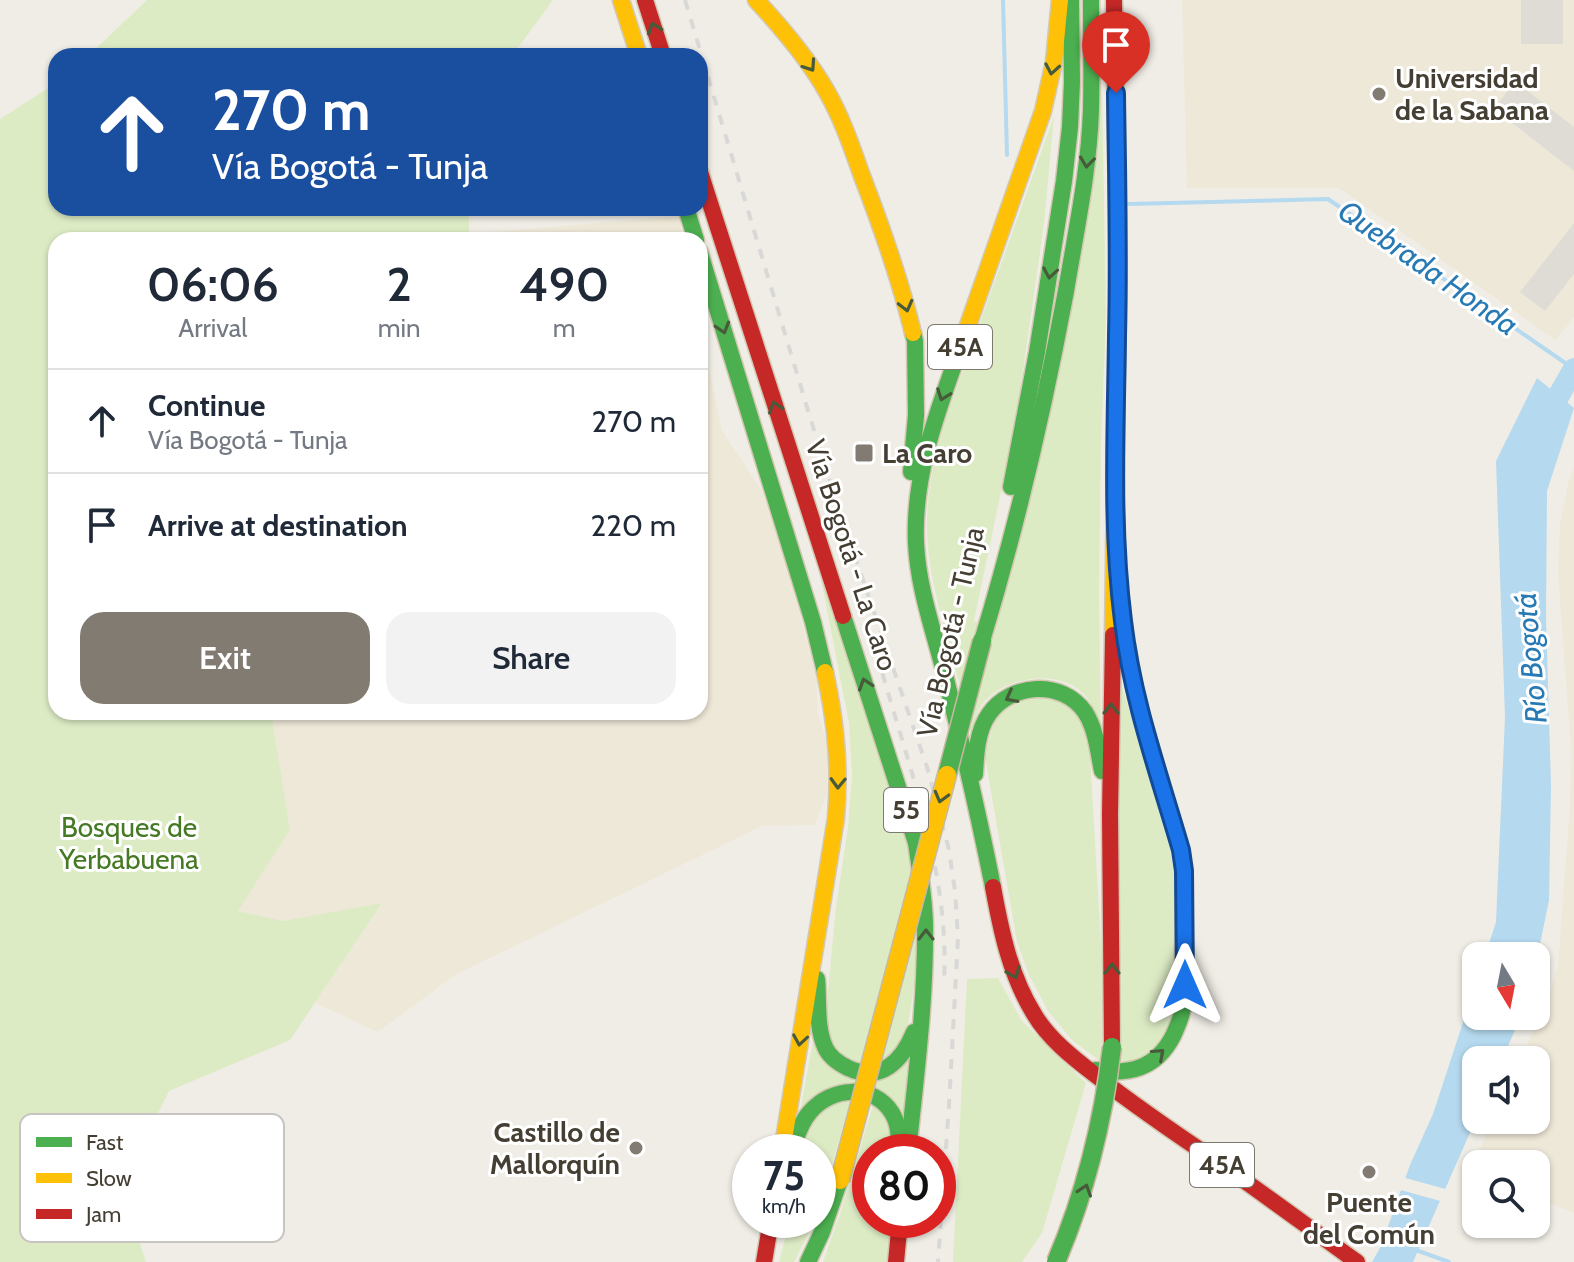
<!DOCTYPE html>
<html lang="en">
<head>
<meta charset="utf-8">
<style>
	:root { --surface:#fff; --page:#f2f2f3; --text:#1f2937; --muted:#747a83; --line:#e0e1e3; --accent:#817b72 }
	body { margin:0; font-family:Cabin,sans-serif; background:var(--page); color:var(--text); height:100vh; display:flex; flex-direction:column; font-size:30px; white-space:nowrap }
	* { box-sizing:border-box; margin:0 }
	p { font-size:26px; color:var(--muted) }
	.icon { flex:none; width:44px; height:44px; fill:none; stroke:currentColor; stroke-width:2; stroke-linecap:round; stroke-linejoin:round }
	.map { position:relative; flex:1; overflow:hidden }
	.panel { position:absolute; left:48px; top:232px; width:660px; height:488px; display:flex; flex-direction:column; background:var(--surface); border-radius:24px; box-shadow:0 2px 6px #0004 }
	.panel>* { flex:none }
	.top-card { position:absolute; left:48px; top:48px; width:660px; height:168px; border-radius:24px; box-shadow:0 2px 6px #0004; background:#1a4fa0; color:#fff; overflow:hidden }
	.needle { width:52px; rotate:170deg }
	.fabs { position:absolute; left:1462px; top:942px; display:grid; gap:16px }
	.fabs a { display:grid; place-items:center; width:88px; height:88px; border-radius:16px; background:var(--surface); box-shadow:0 2px 6px #0004; font-size:40px }
	.speed { position:absolute; left:732px; top:1134px; display:flex; gap:16px; font-size:40px; font-weight:700; text-align:center }
	.speed>* { display:grid; place-content:center; width:104px; height:104px; border-radius:50%; background:var(--surface); box-shadow:0 2px 6px #0004; line-height:1 }
	.speed small { font-size:20px; font-weight:400 }
	.speed .limit { border:12px solid #d22; background:#fff; color:#111 }
	.pin { position:absolute; display:grid; place-items:center; width:68px; height:68px; color:#fff; margin:-82px -34px; border-radius:50% 50% 50% 0; rotate:-45deg; box-shadow:0 0 8px #0007 }
	.pin .icon { rotate:45deg }
	.me { position:absolute; width:88px; margin:-44px; rotate:0deg; stroke-linejoin:round; filter:drop-shadow(0 0 6px #0008) }
	.turn { display:flex; align-items:center; gap:28px; height:168px; padding:0 32px; font-size:36px }
	.turn .icon { width:104px; height:104px; stroke-width:2.5 }
	.turn b { display:block; font-size:56px; line-height:68px }
	.eta { display:flex; justify-content:space-evenly; align-items:center; height:136px; text-align:center }
	.eta b { font-size:48px; font-weight:600; line-height:56px }
	.primary-button { display:flex; gap:16px; margin-top:auto; padding:16px 32px }
	.primary-button a { flex:1; height:92px; border-radius:24px; background:var(--accent); color:#fff; font-size:32px; font-weight:600; line-height:92px; text-align:center }
	.primary-button a+a { background:var(--page); color:var(--text) }
	ul { padding:0; list-style:none }
	li { display:flex; align-items:center; gap:24px; height:104px; padding:0 32px; border-top:2px solid var(--line) }
	li div { flex:1 }
	li b { display:block; font-size:30px }
	li em { font-style:normal }
	.map>svg:first-child { display:block }
	.education { fill:#eee8d8 }
	.green { fill:#ddebc5 }
	.parking { fill:#dfdcd6 }
	.water { fill:#b5d9ef }
	.pier { fill:#f0ede6 }
	.lines { fill:none; stroke-linecap:round; stroke-linejoin:round }
	.stream { stroke:#b5d9ef; stroke-width:4 }
	.river { stroke:#b5d9ef; stroke-width:22 }
	.fast-casing { stroke:#d3c9b3; stroke-width:19 }
	.slow-casing { stroke:#d3c9b3; stroke-width:19 }
	.jam-casing { stroke:#d3c9b3; stroke-width:19 }
	.fast { stroke:#4caf50; stroke-width:16 }
	.slow { stroke:#ffc107; stroke-width:16 }
	.jam { stroke:#c62828; stroke-width:16 }
	.rail { stroke:#d8d8d7; stroke-width:4; stroke-dasharray:10 10; stroke-linecap:butt }
	.fast-bridge-casing { stroke:#c8baa1; stroke-width:21; stroke-linecap:butt }
	.slow-bridge-casing { stroke:#c8baa1; stroke-width:21; stroke-linecap:butt }
	.fast-bridge { stroke:#4caf50; stroke-width:18 }
	.slow-bridge { stroke:#ffc107; stroke-width:18 }
	.oneway { stroke:#475a3a }
	.route-casing { stroke:#114b97; stroke-width:20 }
	.route { stroke:#1a73e8; stroke-width:14 }
	.poi-dot { fill:#817b72; stroke:#fff; stroke-width:3 }
	.labels { text-anchor:middle; stroke-width:6; stroke-linejoin:round; paint-order:stroke }
	.shield { fill:#fff; stroke:#7d7870; stroke-width:2 }
	.shield-label { font-size:26px; font-weight:bold; fill:#453e33 }
	.poi-label { font-size:28px; font-weight:bold; fill:#453e33; stroke:#fff; text-anchor:start }
	.street-label { font-size:28px; fill:#453e33; stroke:#fff }
	.park-label { font-size:28px; fill:#457924; stroke:#fff }
	.water-label { font-size:30px; font-style:italic; fill:#287ab5; stroke:#fff }
	.key { fill:#fff; stroke:#c7c5c2; stroke-width:2 }
	.key-label { font-size:22px; fill:#453e33 }
</style>
</head>
<body>
<div class="map">
<svg width="1574" height="1262" viewBox="0 0 1574 1262">
	<rect width="100%" height="100%" fill="#f0ede6"/>
	<g class="education">
		<path d="M1182 0H1574V318L1555 340 1339 188H1187Z"/>
		<path d="M679 216 683 240H469V234Z"/>
		<path d="M700 325 722 431 761 489 782 550 817 679V710L827 744V793L815 825 762 826 455 975 378 1032 315 1003 382 904 283 921 238 911 290 830 271 712H700Z"/>
		<path d="M1574 467V1213L1536 1199V1164H1476V1177L1469 1174 1493 1120H1536V1060H1520L1549 997 1558 965 1570 806 1571 749 1558 573 1560 525 1568 484Z"/>
	</g>
	<g class="green">
		<path d="M147 0H553L512 56H88Z"/>
		<path d="M1101 26 1106 317 1101 443 1099 593 1101 736C1098 725 1095 711 1089 701 1068 666 1002 675 981 706 974 715 974 730 972 741 967 719 963 697 957 675 945 629 928 577 927 530 926 494 934 460 943 426L1054 116 1044 224 1016 420 974 621 994 627 1095 146Z"/>
		<path d="M56 83V208H469V240H56V712H271L290 830 238 911 283 921 382 903 290 1040 169 1091 138 1153 72 1178 62 1200 136 1231 146 1262H0V119Z"/>
		<path d="M818 564 910 852 920 907 917 967 907 1032 901 1047 891 1060 877 1066 855 1064 838 1054 828 1039 826 1012 836 907 848 827 852 774 849 723Z"/>
		<path d="M1115 662 1170 849 1174 872 1176 1014 1155 1052 1118 1067Z"/>
		<path d="M1031 697C1066 698 1076 706 1089 738L1103 978 1102 1042 1100 1061 1072 1040 1048 1011 1029 975 1017 942 984 751 997 717 1014 702Z"/>
		<path d="M998 978 1022 1021 1086 1083 1042 1233 1022 1262H953L967 979Z"/>
		<path d="M815 1030C816 1041 817 1051 824 1060 840 1081 876 1088 898 1071 903 1068 907 1062 911 1057L905 1120 890 1099C865 1094 830 1078 809 1100 805 1105 802 1112 799 1117Z"/>
		<path d="M851 1098 827 1183 818 1208V1152H803C809 1121 817 1103 851 1098Z"/>
		<path d="M873 1105C891 1119 892 1131 894 1152H870V1220H893L890 1262H823L840 1214Z"/>
		<path d="M790 1220H814L806 1239 794 1262H779Z"/>
	</g>
	<g class="parking">
		<rect x="1521" y="0" width="42" height="44"/>
		<path d="M1515 81 1574 127V171L1494 109Z"/>
		<path d="M1574 223V274L1545 311 1520 292Z"/>
	</g>
	<g class="water">
		<path d="M1537 378 1574 408 1547 491 1546 618 1551 786 1549 900 1536 964V956H1485L1496 922 1505 717 1496 461Z"/>
		<path d="M1476 983V1016H1521L1502 1060H1476V1119L1413 1262H1372L1381 1246 1410 1165 1433 1114Z"/>
	</g>
	<path class="pier" d="M1402 1177 1449 1190 1444 1202 1397 1189Z"/>
	<g class="lines">
		<g class="stream">
			<path d="M1003 0 1007 155"/>
			<path d="M1129 204 1328 199 1574 369"/>
			<path d="M1413 1249 1449 1262"/>
		</g>
		<path class="river" d="M1546 424 1555 402 1574 369"/>
		<defs>
			<g id="fast">
				<path d="M686 208 696 240"/>
				<path d="M700 253 813 622 825 672"/>
				<path d="M958 354C936 415 913 477 916 543 918 589 935 635 946 679 963 748 979 817 993 887"/>
				<path d="M911 472 916 415 915 341 913 333"/>
				<path d="M1011 487 1037 352 1064 181 1070 127 1072 82 1071 0"/>
				<path d="M843 616 916 843C920 870 924 896 925 923 926 1000 916 1076 908 1152"/>
				<path d="M982 641C1017 526 1044 409 1066 291 1076 231 1089 171 1091 110 1092 73 1091 37 1091 0"/>
				<path d="M975 774C976 754 977 731 989 714 1011 683 1062 679 1085 712 1096 729 1098 751 1102 771"/>
				<path d="M817 979C819 1000 816 1027 825 1047 829 1057 838 1063 848 1068 881 1083 902 1061 914 1032"/>
				<path d="M1095 1070C1129 1075 1156 1069 1173 1036 1177 1027 1182 1017 1183 1007 1185 989 1183 970 1183 951 1184 925 1184 898 1184 871L1181 850 1136 697 1122 615"/>
				<path d="M791 1152C796 1139 800 1123 810 1112 831 1087 873 1083 892 1113 899 1124 899 1138 899 1150"/>
				<path d="M808 1262 822 1232 840 1180"/>
			</g>
			<g id="slow">
				<path d="M621 0 639 56"/>
				<path d="M756 0C782 28 808 58 827 92 842 118 852 148 862 176 882 228 900 279 913 333"/>
				<path d="M958 354 1043 111 1054 62 1060 0"/>
				<path d="M1113 635 1118 278 1116 138"/>
				<path d="M782 1152 836 818C840 766 836 723 825 672"/>
			</g>
			<g id="jam">
				<path d="M645 0 663 56"/>
				<path d="M1114 0 1116 138"/>
				<path d="M700 172 843 616"/>
				<path d="M993 887C1001 931 1010 975 1034 1014 1048 1038 1072 1057 1094 1074 1134 1105 1176 1134 1218 1162 1265 1195 1311 1229 1357 1262"/>
				<path d="M1112 1047 1110 814 1113 635"/>
				<path d="M764 1262 771 1220"/>
				<path d="M896 1262 900 1220"/>
			</g>
		</defs>
		<use href="#fast" class="fast-casing"/>
		<use href="#slow" class="slow-casing"/>
		<use href="#jam" class="jam-casing"/>
		<use href="#fast" class="fast"/>
		<use href="#slow" class="slow"/>
		<use href="#jam" class="jam"/>
		<g class="rail">
			<path d="M685 0 809 414 838 507 927 767 949 850 955 891 958 938 949 1105 938 1262"/>
			<path d="M877 654C906 761 950 869 944 981"/>
		</g>
		<defs>
			<g id="fast-bridge">
				<path d="M947 775 982 641"/>
				<path d="M1056 1262C1086 1192 1103 1122 1112 1047"/>
			</g>
			<path id="slow-bridge" d="M840 1180 947 775"/>
		</defs>
		<use href="#fast-bridge" class="fast-bridge-casing"/>
		<use href="#slow-bridge" class="slow-bridge-casing"/>
		<use href="#fast-bridge" class="fast-bridge"/>
		<use href="#slow-bridge" class="slow-bridge"/>
	</g>
	<defs><path id="oneway-chevron" d="M-2-3.5L2.5 0L-2 3.5" fill="none" stroke-width="1.6" stroke-linecap="round" stroke-linejoin="round" transform="scale(2)"/></defs>
	<g class="oneway">
		<use href="#oneway-chevron" transform="translate(654 28) rotate(-108)"/>
		<use href="#oneway-chevron" transform="translate(810 66) rotate(56)"/>
		<use href="#oneway-chevron" transform="translate(1052 69) rotate(100)"/>
		<use href="#oneway-chevron" transform="translate(1087 162) rotate(97)"/>
		<use href="#oneway-chevron" transform="translate(1050 273) rotate(99)"/>
		<use href="#oneway-chevron" transform="translate(906 306) rotate(76)"/>
		<use href="#oneway-chevron" transform="translate(723 328) rotate(73)"/>
		<use href="#oneway-chevron" transform="translate(943 395) rotate(110)"/>
		<use href="#oneway-chevron" transform="translate(775 407) rotate(-108)"/>
		<use href="#oneway-chevron" transform="translate(865 684) rotate(-108)"/>
		<use href="#oneway-chevron" transform="translate(1011 697) rotate(152)"/>
		<use href="#oneway-chevron" transform="translate(1111 709) rotate(-90)"/>
		<use href="#oneway-chevron" transform="translate(838 783) rotate(92)"/>
		<use href="#oneway-chevron" transform="translate(941 797) rotate(105)"/>
		<use href="#oneway-chevron" transform="translate(926 935) rotate(-90)"/>
		<use href="#oneway-chevron" transform="translate(1112 969) rotate(-90)"/>
		<use href="#oneway-chevron" transform="translate(1014 973) rotate(69)"/>
		<use href="#oneway-chevron" transform="translate(800 1040) rotate(99)"/>
		<use href="#oneway-chevron" transform="translate(1159 1054) rotate(-42)"/>
		<use href="#oneway-chevron" transform="translate(1085 1190) rotate(-72)"/>
	</g>
	<g class="lines">
		<defs>
			<path id="route" d="M1116 93C1117 174 1119 255 1117 336 1116 431 1111 527 1123 621 1132 700 1159 774 1181 850L1184 871 1185 985"/>
		</defs>
		<use href="#route" class="route-casing"/>
		<use href="#route" class="route"/>
	</g>
	<g class="poi-dot">
		<circle cx="1379" cy="94" r="8"/>
		<rect x="854" y="443" width="20" height="20" rx="4"/>
		<circle cx="636" cy="1148" r="8"/>
		<circle cx="1369" cy="1172" r="8"/>
	</g>
	<g class="labels">
		<g class="shield">
			<rect x="928" y="325" width="64" height="44" rx="6"/>
			<rect x="884" y="788" width="44" height="44" rx="6"/>
			<rect x="1190" y="1143" width="64" height="44" rx="6"/>
		</g>
		<g class="shield-label">
			<text x="960" y="356">45A</text>
			<text x="906" y="819">55</text>
			<text x="1222" y="1174">45A</text>
		</g>
		<g class="poi-label">
			<text x="1395" y="88">Universidad<tspan x="1395" dy="32">de la Sabana</tspan></text>
			<text x="882" y="463">La Caro</text>
			<text x="620" y="1142" text-anchor="end">Castillo de<tspan x="620" dy="32">Mallorquín</tspan></text>
			<text x="1369" y="1212" text-anchor="middle">Puente<tspan x="1369" dy="32">del Común</tspan></text>
		</g>
		<g class="street-label">
			<text transform="translate(852 555) rotate(72)" y="10">Vía Bogotá - La Caro</text>
			<text transform="translate(950 632) rotate(-77)" y="10">Vía Bogotá - Tunja</text>
		</g>
		<g class="park-label">
			<text x="129" y="837">Bosques de<tspan x="129" dy="32">Yerbabuena</tspan></text>
		</g>
		<g class="water-label">
			<text transform="translate(1428 268) rotate(35)" y="10">Quebrada Honda</text>
			<text transform="translate(1531 658) rotate(-95)" y="10">Río Bogotá</text>
		</g>
	</g>
	<rect x="20" y="1114" width="264" height="128" rx="12" class="key"/>
	<rect x="36" y="1137" width="36" height="10" fill="#4caf50"/>
	<rect x="36" y="1173" width="36" height="10" fill="#ffc107"/>
	<rect x="36" y="1209" width="36" height="10" fill="#c62828"/>
	<g class="key-label">
		<text x="86" y="1150">Fast</text>
		<text x="86" y="1186">Slow</text>
		<text x="86" y="1222">Jam</text>
	</g>
</svg>
<div class="fabs">
<a><svg class="needle" viewBox="-14 -14 28 28"><path d="M0-13l5 13h-10z" fill="#e53935"/><path d="M0 13l5-13h-10z" fill="#747a83"/></svg></a>
<a><svg class="icon" aria-label="sound" viewBox="0 0 24 24"><path d="M4 9h4l5-4v14l-5-4H4zM17 9q2 3 0 6"/></svg></a>
<a><svg class="icon" aria-label="search" viewBox="0 0 24 24"><circle cx="10" cy="10" r="6"/><path d="M15 15l6 6"/></svg></a>
</div>
<div class="speed"><div>75<small>km/h</small></div><div class="limit">80</div></div>
<div class="pin" style="left:1116px;top:93px;background:#d93025"><svg class="icon" aria-label="arrive" viewBox="0 0 24 24"><path d="M6 21V4h12l-3 4 3 4H6"/></svg></div>
<svg class="me" style="left:1185px;top:985px" viewBox="-20 -20 40 40"><path d="M0-17L14 15 0 8-14 15z" fill="#1a73e8" stroke="#fff" stroke-width="4"/></svg>
<div class="top-card">
<div class="turn"><svg class="icon" aria-label="ahead" viewBox="0 0 24 24"><path d="M12 20V5M6 11l6-6 6 6"/></svg><div><b>270 m</b>Vía Bogotá - Tunja</div></div>
</div>
<section class="panel">
<div class="eta">
<div><b>06:06</b><p>Arrival</p></div>
<div><b>2</b><p>min</p></div>
<div><b>490</b><p>m</p></div>
</div>
<ul>
<li><svg class="icon" aria-label="ahead" viewBox="0 0 24 24"><path d="M12 20V5M6 11l6-6 6 6"/></svg><div><b>Continue</b><p>Vía Bogotá - Tunja</p></div><em>270 m</em></li>
<li><svg class="icon" aria-label="arrive" viewBox="0 0 24 24"><path d="M6 21V4h12l-3 4 3 4H6"/></svg><div><b>Arrive at destination</b></div><em>220 m</em></li>
</ul>
<div class="primary-button"><a>Exit</a><a>Share</a></div>
</section>
</div>
</body>
</html>
